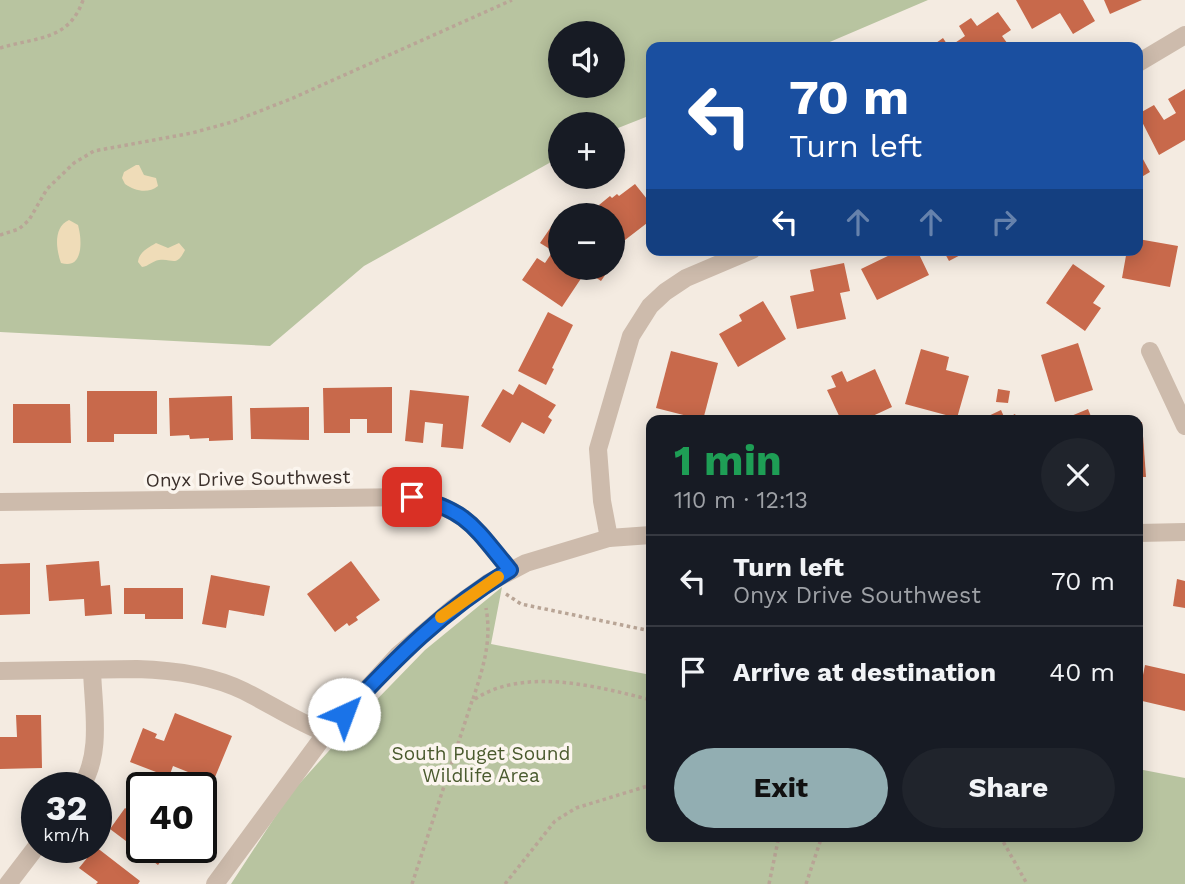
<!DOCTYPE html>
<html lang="en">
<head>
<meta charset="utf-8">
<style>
	:root { --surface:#171b24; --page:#20242c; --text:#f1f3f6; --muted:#9ea1a6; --line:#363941; --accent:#92aeb2 }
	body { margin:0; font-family:"Work Sans",sans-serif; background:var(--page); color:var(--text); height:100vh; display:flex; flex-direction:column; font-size:26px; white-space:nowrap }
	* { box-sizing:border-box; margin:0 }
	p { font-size:23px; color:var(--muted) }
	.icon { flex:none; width:38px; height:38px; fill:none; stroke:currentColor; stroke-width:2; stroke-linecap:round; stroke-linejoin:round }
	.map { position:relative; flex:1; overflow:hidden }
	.panel { position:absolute; left:646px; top:415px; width:497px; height:427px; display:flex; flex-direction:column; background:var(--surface); border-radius:14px; box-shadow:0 4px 18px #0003 }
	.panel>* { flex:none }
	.top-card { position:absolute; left:646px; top:42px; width:497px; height:214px; border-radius:14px; box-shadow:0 4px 18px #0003; background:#1a4fa0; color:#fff; overflow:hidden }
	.buttons { position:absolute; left:548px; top:21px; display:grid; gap:14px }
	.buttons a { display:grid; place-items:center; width:77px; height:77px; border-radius:50%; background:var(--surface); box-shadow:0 4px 18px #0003; font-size:35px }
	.speed { position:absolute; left:21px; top:772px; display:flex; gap:14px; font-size:35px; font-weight:700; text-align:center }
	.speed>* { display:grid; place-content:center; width:91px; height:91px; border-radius:50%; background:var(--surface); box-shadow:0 4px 18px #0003; line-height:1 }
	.speed small { font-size:18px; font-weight:400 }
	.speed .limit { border:4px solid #111; border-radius:10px; background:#fff; color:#111 }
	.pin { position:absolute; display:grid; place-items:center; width:60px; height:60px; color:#fff; margin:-30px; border-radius:14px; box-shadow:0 4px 10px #0006 }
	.me { position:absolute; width:77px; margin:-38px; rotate:43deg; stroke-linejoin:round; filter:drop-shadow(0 0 5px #0008) }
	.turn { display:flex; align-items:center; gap:24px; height:147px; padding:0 28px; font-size:32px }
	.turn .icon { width:91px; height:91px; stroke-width:2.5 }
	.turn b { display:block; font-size:49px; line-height:60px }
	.lanes { display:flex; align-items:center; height:66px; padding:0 28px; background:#0003; justify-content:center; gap:35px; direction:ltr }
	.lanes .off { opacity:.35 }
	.round { display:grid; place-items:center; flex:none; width:74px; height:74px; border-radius:37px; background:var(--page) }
	.overview { display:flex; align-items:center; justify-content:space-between; height:119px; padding:0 28px }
	h1 { font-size:42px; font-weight:700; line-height:52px; color:#1e9e55 }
	.cta { display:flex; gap:14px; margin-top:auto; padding:14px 28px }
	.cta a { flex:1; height:80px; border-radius:42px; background:var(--accent); color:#111; font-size:28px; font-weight:700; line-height:80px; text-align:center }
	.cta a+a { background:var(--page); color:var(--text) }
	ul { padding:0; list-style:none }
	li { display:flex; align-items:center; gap:21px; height:91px; padding:0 28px; border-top:2px solid var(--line) }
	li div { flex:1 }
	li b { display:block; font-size:26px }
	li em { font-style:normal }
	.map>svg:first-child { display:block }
	.green { fill:#b8c4a0; fill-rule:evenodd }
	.sand { fill:#efdcb8 }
	.building { fill:#c8694b }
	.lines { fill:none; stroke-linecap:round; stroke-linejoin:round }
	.path { stroke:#b9a596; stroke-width:3.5; stroke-dasharray:3.5 3.5; stroke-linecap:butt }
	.minor { stroke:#cdbbac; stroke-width:18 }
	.tertiary { stroke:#cdbbac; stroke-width:18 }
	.route-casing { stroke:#114b97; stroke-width:18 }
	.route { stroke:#1a73e8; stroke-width:12 }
	.slow { stroke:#f59e0b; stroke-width:12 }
	.labels { text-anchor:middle; stroke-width:7; stroke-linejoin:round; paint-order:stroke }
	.street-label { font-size:19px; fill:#3b302b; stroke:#fbf5ee }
	.park-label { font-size:19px; fill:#4a5a2e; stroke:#fbf5ee }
</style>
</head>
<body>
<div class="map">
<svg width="1185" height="884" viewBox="0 0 1185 884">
	<rect width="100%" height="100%" fill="#f4ebe1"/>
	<g class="green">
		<path d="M0 0H928L818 47H651V115L613 130 612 124H560V157L364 266 270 346 0 332ZM560 33H612V86H560Z"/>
		<path d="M502 587 491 644 651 675V836H1138V769L1185 778V884H231L290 794 355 722 425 650Z"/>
	</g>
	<g class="sand">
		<path d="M136 165H139L144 175 156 178 158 186C148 194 135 191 125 184L122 178 124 172Z"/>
		<path d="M69 220 78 225C82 239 84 270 61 263 56 249 53 227 69 220Z"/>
		<path d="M156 243 168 248 179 243 185 250C176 268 173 258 159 260 152 261 149 266 142 267L138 262C139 252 148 248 156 243Z"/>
	</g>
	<g class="building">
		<path d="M1016 0H1083L1095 21 1073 34 1060 13 1032 29Z"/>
		<path d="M1104 0H1142L1110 14Z"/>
		<path d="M998 12 1011 30 1002 36 1010 47H939L936 43 943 38 949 47 965 36 959 26 971 18 977 26Z"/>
		<path d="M1185 89V140L1159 155 1138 114 1154 105 1164 120 1176 113 1168 99Z"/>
		<path d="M1138 150 1150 172 1138 179Z"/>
		<path d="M635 184 651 204V220L612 250V215H595L602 209 599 205 610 196 612 198 617 194 619 196Z"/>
		<path d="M553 224 560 229V268H610L601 281 586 271 562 307 522 280 537 258 545 263 553 251 540 243Z"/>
		<path d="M1138 239 1178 246 1170 287 1122 278 1127 250H1138Z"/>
		<path d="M893 250H917L929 275 877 300 861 269 894 253Z"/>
		<path d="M943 250H970L949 261Z"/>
		<path d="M844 263 850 291 840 293 846 319 797 329 790 296 814 291 810 270Z"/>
		<path d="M1073 264 1105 286 1093 303 1101 308 1085 331 1046 303Z"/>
		<path d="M763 301 786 339 738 367 719 334 742 321 739 315Z"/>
		<path d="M548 312 573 325 552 368 554 369 546 385 518 371Z"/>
		<path d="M1078 343 1093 390 1055 402 1041 355Z"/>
		<path d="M921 349 949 357 946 370 969 376 957 418 905 404Z"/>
		<path d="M671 351 718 363 703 420 656 408Z"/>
		<path d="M875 369 892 407 864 420H841L827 390 836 387 831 376 842 371 847 382Z"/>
		<path d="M519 384 556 405 548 417 552 420 544 434 522 422 510 443 481 426 503 389 513 395Z"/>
		<path d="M392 387V433H367V419H350V433H324L323 388Z"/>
		<path d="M998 389 1010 391 1008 403 996 402Z"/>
		<path d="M410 390 469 396 463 449 441 447 443 424 425 422 423 443 405 441Z"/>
		<path d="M87 391H157V434H114V442H87Z"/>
		<path d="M232 396 233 440 209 441V438L190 439 189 435 170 436 169 398Z"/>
		<path d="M13 404H70L71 443H13Z"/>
		<path d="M309 407V440L251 439 250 408Z"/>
		<path d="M1088 409 1092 419 1072 420 1071 416Z"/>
		<path d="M1001 410 1005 419 1015 414 1018 420H980Z"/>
		<path d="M1142 422 1146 477H1138V423Z"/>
		<path d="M648 425H651V476H646Z"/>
		<path d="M99 561 101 586 110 585 112 614 85 616 84 599 49 601 46 565Z"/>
		<path d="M351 561 380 600 356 617 358 620 349 626 347 623 335 632 307 594Z"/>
		<path d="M30 563V614L0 615V564Z"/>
		<path d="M211 575 270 586 264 616 229 610 226 628 202 624Z"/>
		<path d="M1177 579 1185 581V608L1173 606Z"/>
		<path d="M124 588H183V619H145V614H124Z"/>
		<path d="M1145 665 1185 674V711L1138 700Z"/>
		<path d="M175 713 232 736 213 782 173 766 169 777 130 762 143 728 157 734 155 738 164 741Z"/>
		<path d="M16 715H41L42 768 0 769V737H17Z"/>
		<path d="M125 808 142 820V847H171L158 865 110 829Z"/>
		<path d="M96 847 140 881 138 884H96L98 882 79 868Z"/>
	</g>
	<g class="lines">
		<g class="path">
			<path d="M0 48C36 37 69 41 83 0"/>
			<path d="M0 235 19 229 29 220 47 189 74 163 94 151 192 133 232 122 293 98 512 0"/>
			<path d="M506 594 521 604 651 631"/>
			<path d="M473 699C483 668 492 641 486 608"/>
			<path d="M1000 836 1027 884"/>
			<path d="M412 884 472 701C522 666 596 686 651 700"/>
			<path d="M505 884 555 821 576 808 651 785"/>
			<path d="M769 884 779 836"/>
			<path d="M806 884 822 836"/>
		</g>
		<g class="minor">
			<path d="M1150 351 1185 426"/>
			<path d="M0 671 137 669C173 670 211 675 244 691 272 705 297 722 326 733"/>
			<path d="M80 788C103 755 93 707 92 670"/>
			<path d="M8 884 37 846"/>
		</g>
		<g class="tertiary">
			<path d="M1138 63 1185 35"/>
			<path d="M0 502 412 497C468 510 475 528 510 570"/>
			<path d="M1138 533 1185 532"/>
			<path d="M609 538 602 501 598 449 631 336 650 306 665 292 686 278 752 250"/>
			<path d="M215 884 326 733 398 655 453 608 488 583 526 563 609 538 651 535"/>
		</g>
	</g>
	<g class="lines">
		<defs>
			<path id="route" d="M344 714C395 659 445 608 510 570 475 528 468 510 412 497"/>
		</defs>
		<use href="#route" class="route-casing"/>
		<use href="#route" class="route"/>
		<path class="slow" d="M441 617 498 577"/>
	</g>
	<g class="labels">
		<g class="street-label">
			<text transform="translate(248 478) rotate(-1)" y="7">Onyx Drive Southwest</text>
		</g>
		<g class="park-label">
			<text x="481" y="760">South Puget Sound<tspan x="481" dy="22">Wildlife Area</tspan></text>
		</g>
	</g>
</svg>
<div class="buttons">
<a><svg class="icon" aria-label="sound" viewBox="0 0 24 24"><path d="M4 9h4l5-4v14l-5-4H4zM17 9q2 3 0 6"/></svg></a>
<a>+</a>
<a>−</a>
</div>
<div class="speed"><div>32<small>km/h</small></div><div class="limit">40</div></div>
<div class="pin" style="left:412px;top:497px;background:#d93025"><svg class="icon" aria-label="arrive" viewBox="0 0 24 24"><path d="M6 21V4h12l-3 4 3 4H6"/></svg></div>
<svg class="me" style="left:344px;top:714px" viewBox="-20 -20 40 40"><circle r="19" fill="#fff"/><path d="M0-13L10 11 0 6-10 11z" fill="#1a73e8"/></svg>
<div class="top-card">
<div class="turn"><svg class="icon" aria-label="left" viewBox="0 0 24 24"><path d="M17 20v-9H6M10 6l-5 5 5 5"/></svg><div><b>70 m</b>Turn left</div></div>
<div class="lanes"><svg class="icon" aria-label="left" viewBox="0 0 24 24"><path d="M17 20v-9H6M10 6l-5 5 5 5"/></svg><svg class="icon off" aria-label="ahead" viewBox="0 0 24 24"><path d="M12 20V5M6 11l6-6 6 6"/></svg><svg class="icon off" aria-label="ahead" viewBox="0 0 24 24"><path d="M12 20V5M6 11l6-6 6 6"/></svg><svg class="icon off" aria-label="right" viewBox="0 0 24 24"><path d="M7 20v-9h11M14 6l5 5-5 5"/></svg></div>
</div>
<section class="panel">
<div class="overview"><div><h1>1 min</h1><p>110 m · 12:13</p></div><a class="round"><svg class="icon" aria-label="close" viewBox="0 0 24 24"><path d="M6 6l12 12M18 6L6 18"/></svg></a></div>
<ul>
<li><svg class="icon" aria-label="left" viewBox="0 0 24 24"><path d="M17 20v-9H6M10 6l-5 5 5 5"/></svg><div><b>Turn left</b><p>Onyx Drive Southwest</p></div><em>70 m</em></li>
<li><svg class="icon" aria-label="arrive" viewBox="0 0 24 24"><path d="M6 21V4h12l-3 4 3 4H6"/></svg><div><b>Arrive at destination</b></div><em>40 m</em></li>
</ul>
<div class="cta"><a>Exit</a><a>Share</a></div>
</section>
</div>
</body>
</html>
